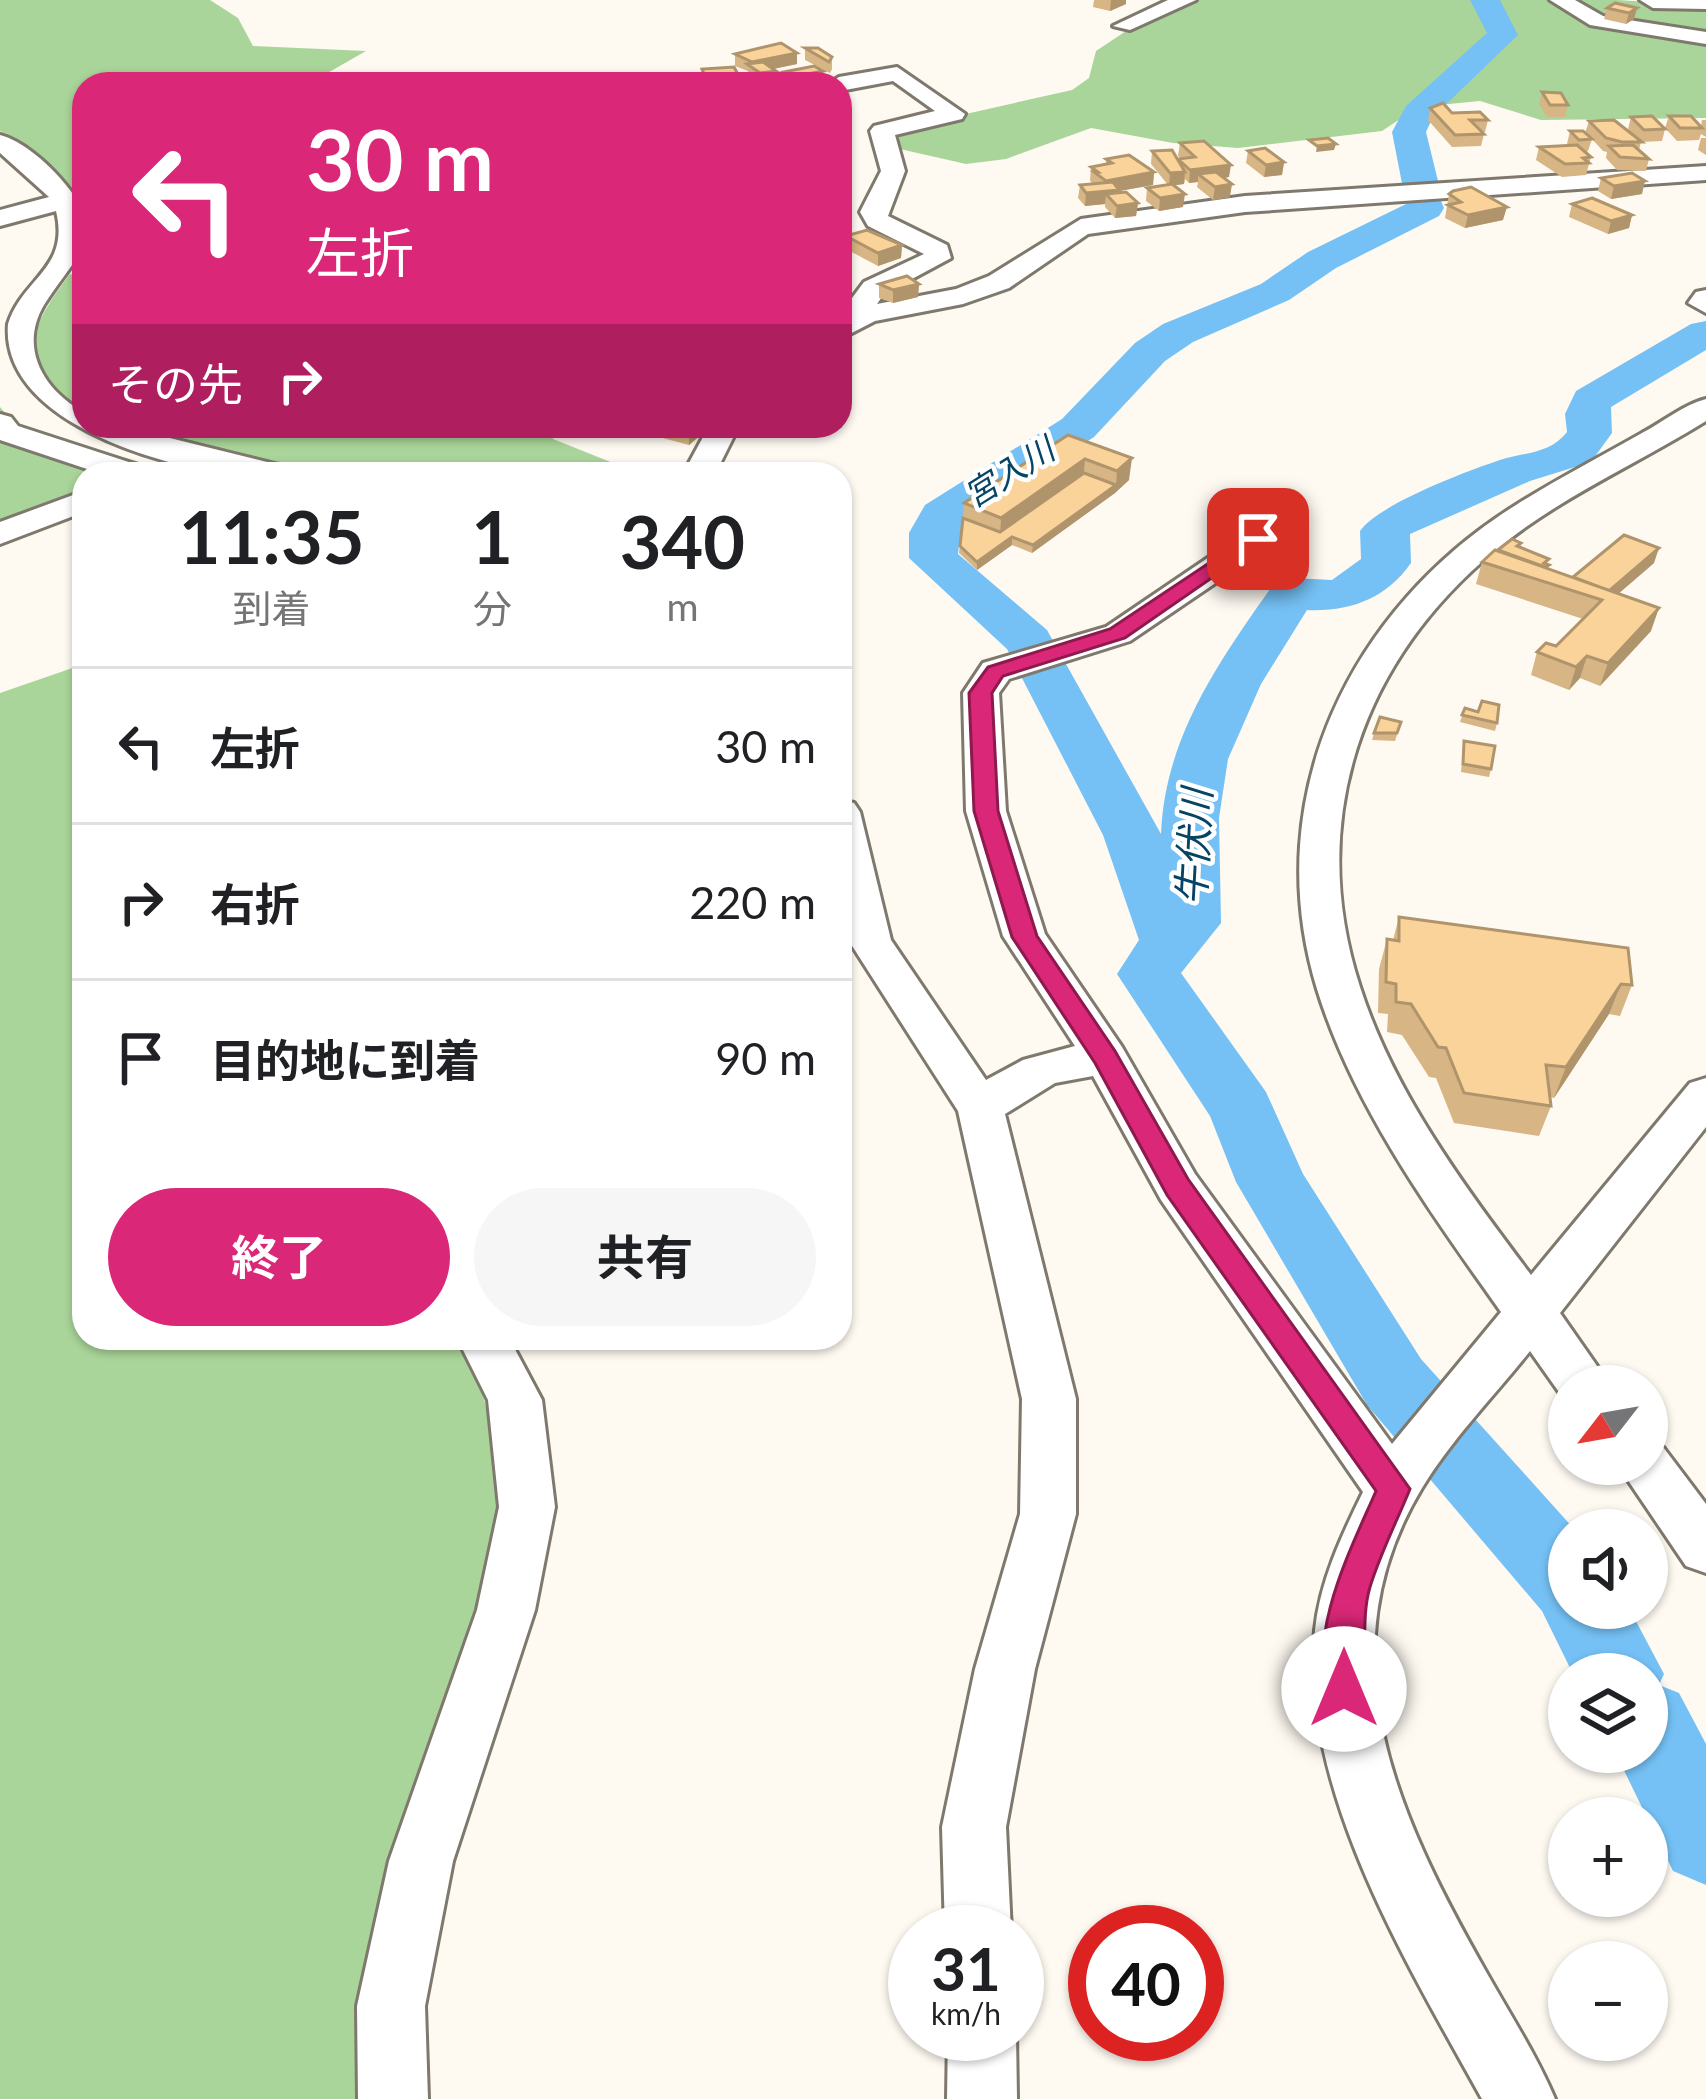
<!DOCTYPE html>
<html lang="ja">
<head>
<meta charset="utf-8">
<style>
	:root { --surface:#fff; --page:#f6f6f6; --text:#202124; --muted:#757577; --line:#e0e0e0; --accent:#db2777 }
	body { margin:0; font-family:Lato,"Noto Sans JP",sans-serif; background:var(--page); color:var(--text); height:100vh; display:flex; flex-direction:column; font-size:45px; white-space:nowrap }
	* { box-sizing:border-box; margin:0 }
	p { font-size:39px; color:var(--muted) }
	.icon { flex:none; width:66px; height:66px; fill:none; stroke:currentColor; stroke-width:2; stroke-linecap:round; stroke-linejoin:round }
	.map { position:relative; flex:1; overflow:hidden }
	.side { position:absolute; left:72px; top:462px; width:780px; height:888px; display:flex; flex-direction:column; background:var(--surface); border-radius:36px; box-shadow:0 3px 9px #0004 }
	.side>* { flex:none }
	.top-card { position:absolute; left:72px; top:72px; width:780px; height:366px; border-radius:36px; box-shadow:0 3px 9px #0004; background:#db2777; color:#fff; overflow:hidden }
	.needle { width:78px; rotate:239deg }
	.buttons { position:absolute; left:1548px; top:1365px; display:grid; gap:24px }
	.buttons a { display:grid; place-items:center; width:120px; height:120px; border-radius:50%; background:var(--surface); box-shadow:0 3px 9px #0004; font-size:60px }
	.speed { position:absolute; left:888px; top:1905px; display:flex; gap:24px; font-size:60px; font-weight:700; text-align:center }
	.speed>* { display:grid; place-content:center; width:156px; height:156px; border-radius:50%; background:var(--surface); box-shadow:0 3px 9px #0004; line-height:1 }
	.speed small { font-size:30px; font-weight:400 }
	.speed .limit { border:18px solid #d22; background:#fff; color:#111 }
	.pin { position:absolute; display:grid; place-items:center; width:102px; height:102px; color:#fff; margin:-51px; border-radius:24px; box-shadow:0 6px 18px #0006 }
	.me { position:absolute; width:132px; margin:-66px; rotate:0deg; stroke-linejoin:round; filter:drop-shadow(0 0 9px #0008) }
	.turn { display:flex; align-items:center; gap:42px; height:252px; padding:0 36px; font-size:54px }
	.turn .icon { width:156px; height:156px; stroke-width:2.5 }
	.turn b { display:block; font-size:84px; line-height:102px }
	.then { display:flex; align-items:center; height:114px; padding:0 36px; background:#0003; gap:24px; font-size:45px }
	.eta { display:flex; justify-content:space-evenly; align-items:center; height:204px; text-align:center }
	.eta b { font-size:72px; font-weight:700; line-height:84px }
	.primary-button { display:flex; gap:24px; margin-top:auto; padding:24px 36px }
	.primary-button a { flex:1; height:138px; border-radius:72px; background:var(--accent); color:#fff; font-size:48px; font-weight:700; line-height:138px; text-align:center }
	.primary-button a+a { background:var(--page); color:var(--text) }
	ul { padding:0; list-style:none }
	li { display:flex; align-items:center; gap:36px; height:156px; padding:0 36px; border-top:3px solid var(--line) }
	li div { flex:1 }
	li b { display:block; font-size:45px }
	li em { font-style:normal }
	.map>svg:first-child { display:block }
	.green { fill:#aad59a }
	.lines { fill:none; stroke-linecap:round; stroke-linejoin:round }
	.river { fill:#75c1f5; fill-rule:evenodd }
	.minor-casing { stroke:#7f796d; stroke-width:6 }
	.major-casing { stroke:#7f796d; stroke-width:6 }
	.minor { fill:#fff; fill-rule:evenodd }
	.major { fill:#fff; fill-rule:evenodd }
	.wall { fill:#d7b584 }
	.shaded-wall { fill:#af946c }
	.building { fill:#fad39a; stroke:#af946c; stroke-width:3 }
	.route { fill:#db2777; stroke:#8e194d; stroke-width:3 }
	.labels { text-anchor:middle; stroke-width:9; stroke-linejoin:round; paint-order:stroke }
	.far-water-label { font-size:33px; font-style:italic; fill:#064466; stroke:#fff }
	.water-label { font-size:39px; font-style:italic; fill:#064466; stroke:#fff }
</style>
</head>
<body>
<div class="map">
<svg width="1706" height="2099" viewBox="0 0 1706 2099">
	<rect width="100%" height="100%" fill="#fefaf2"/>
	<g class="green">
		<path d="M0 0H210L238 18 253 46 366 51 324 75 341 84H84V221L55 170 0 131Z"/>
		<path d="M1194 0H1618L1706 6V118L1541 120 1480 101 1418 107 1382 131 1238 148 1173 143 1091 128 1006 159 966 164 891 147 890 131 1072 90 1089 78 1096 51 1132 27Z"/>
		<path d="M70 274 84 279V416C17 363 21 339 70 274Z"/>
		<path d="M0 407 16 426 157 467 160 473 84 474V504L0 538Z"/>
		<path d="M110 426H551L553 439 618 465 606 474H310Z"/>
		<path d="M84 664V1338H459C489 1393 496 1446 502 1508L362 2099H0V693Z"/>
	</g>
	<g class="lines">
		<path class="river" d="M1470 0H1500L1518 35 1433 117 1426 132 1439 185 1436 190 1444 208 1439 216 1336 268 1289 300 1193 342 1165 361 1094 437 962 523 958 554 1047 630 1161 834C1165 736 1220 660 1275 582L1293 578 1332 580 1361 559 1360 531C1379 504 1467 471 1500 460 1525 452 1550 454 1567 432L1565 414 1576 391 1691 324 1706 321V350L1611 407 1612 433 1591 462 1530 481 1410 534 1411 563C1386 599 1349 612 1307 610L1261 684 1228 759 1219 818 1221 923 1181 973 1266 1092 1303 1174 1421 1359 1575 1530H1569V1608H1629L1664 1674 1659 1685 1679 1693 1706 1744V1885L1673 1871 1615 1752H1647V1674H1573L1542 1611 1367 1405 1236 1182 1210 1116 1117 974 1139 940 1103 835 1007 649 909 558V533L925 505 1062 419 1135 343 1163 324 1261 284 1308 252 1406 204 1392 132 1406 106 1487 33Z"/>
		<defs>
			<g id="minor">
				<path d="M1168 0H1196L1130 30 1113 26Z"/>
				<path d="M1550 0H1575L1603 16 1706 32V44L1590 25Z"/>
				<path d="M897 67 965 114 962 119 895 135 905 171 888 216 947 245 951 258 884 294 877 304 956 289 989 276 1081 219 1245 196 1706 166V180L1245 212 1088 234 1009 288 963 304 875 321 840 339V319L851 311 849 302 864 282 924 254 868 226 860 212 881 171 870 131 874 126 935 111 893 81 840 91V84H828L839 77Z"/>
				<path d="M0 135C22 141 45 161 60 178 112 236 75 255 44 305 18 349 45 391 84 412V426H121L287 467 292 474C271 474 248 476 227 474 160 465 0 421 8 324 23 277 70 269 56 211L0 226V210L49 197 0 153Z"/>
				<path d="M1706 290V313L1688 303 1696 292Z"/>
				<path d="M1706 399V421C1637 464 1560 497 1497 549 1363 658 1305 819 1360 987 1394 1093 1465 1187 1531 1275L1690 1083 1706 1078V1127L1560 1313 1611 1386H1569L1566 1402 1530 1351C1494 1396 1451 1440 1422 1488 1321 1655 1399 1818 1485 1970 1509 2013 1536 2054 1555 2099H1482C1408 1965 1299 1788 1315 1630 1320 1581 1342 1535 1363 1492L1161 1200 1093 1076 1055 1083 1005 1114 1076 1399V1514L1035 1669 1006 1827 1011 1932H945L942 1827 975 1669 1020 1514 1022 1399 958 1111 849 941 840 901V800L854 803 860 812 891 940 986 1080 1023 1060 1075 1046 1003 936 966 811 963 693 983 663 1106 627 1246 532H1270L1274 539 1270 546 1130 641 1009 679 999 693 1006 811 1045 934 1122 1047 1195 1174 1392 1444 1501 1312C1431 1213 1353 1106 1317 989 1258 796 1351 608 1516 505 1557 479 1600 457 1642 433 1663 422 1683 405 1706 399Z"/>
				<path d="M0 414 11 417 18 426 141 466 146 473 102 474 0 440Z"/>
				<path d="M709 426H739L715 474H683Z"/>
				<path d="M84 491V512L0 544V522Z"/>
				<path d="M457 1338H509L542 1400 555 1507 535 1610 453 1861 425 2006 428 2099H358L357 2006 389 1861 477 1610 499 1507 488 1400Z"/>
				<path d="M1647 1442 1663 1447 1706 1504V1573L1686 1566 1617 1464H1647Z"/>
				<path d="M948 2034H1016L1017 2099H947Z"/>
			</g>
			<path id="major" d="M1640 0H1706V9L1653 8Z"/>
		</defs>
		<use href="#minor" class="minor-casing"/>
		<use href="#major" class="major-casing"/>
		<use href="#minor" class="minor"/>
		<use href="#major" class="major"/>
	</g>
	<g class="wall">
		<path d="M1094 0H1126V4L1110 11 1093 7Z"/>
		<path d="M1607 8H1637L1634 19 1626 24 1604 19Z"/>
		<path d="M805 48 832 57V69L830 73 805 60Z"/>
		<path d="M735 54 797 64 773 69 776 71V83L759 84 748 76V71L735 66Z"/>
		<path d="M823 71V83H785L784 72Z"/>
		<path d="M1542 92 1568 105 1565 117H1547L1539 104Z"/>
		<path d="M1430 108 1488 120 1485 132H1482L1484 134 1481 146 1452 147 1428 120Z"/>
		<path d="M1669 116 1701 126 1702 120H1706V137L1701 134 1699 140 1677 141 1665 128Z"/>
		<path d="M1631 117 1665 129 1662 141 1641 142 1639 150 1649 159 1646 171 1617 170 1606 158 1607 152 1603 151 1592 139 1588 151 1585 152 1591 157 1586 175 1562 177 1536 160 1539 147 1569 146 1567 144 1570 131 1585 133 1589 121 1636 138 1628 129Z"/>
		<path d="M1701 138H1706V155L1698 150Z"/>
		<path d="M1180 143 1229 177 1224 178 1230 197 1213 200 1197 187 1198 182 1189 183 1185 179 1184 184 1173 185 1183 207 1159 211 1146 201 1147 188 1168 185 1151 164 1152 151 1178 160 1181 158 1178 156Z"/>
		<path d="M1248 151 1284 162 1282 175 1264 177 1246 163Z"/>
		<path d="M1106 159 1154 172 1153 185 1119 191 1138 203 1136 216 1115 218 1105 207V204L1085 206 1078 198 1080 185 1092 184 1090 180 1091 167 1106 164Z"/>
		<path d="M1601 178 1642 194 1611 199 1598 191Z"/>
		<path d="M1449 194 1503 220 1465 228 1445 218Z"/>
		<path d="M1572 204 1632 215 1629 228 1608 234 1569 217Z"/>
		<path d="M846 236 902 245 901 258 878 266 846 249Z"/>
		<path d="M879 284H919L918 297 893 303 879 298Z"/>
		<path d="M643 426H702L703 433 689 445 644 433Z"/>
		<path d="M1068 435 1129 480 1115 493 1032 553 1012 545 977 570 959 553 964 503Z"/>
		<path d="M1521 543 1520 547 1549 565 1548 569 1573 577 1654 563 1618 594 1651 631 1600 686 1580 678 1569 690 1531 675 1537 652 1556 646 1583 619 1476 584 1482 562 1498 550Z"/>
		<path d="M1465 708 1478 712 1497 723 1495 731 1460 722Z"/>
		<path d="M1401 722 1395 741 1372 740 1374 733Z"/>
		<path d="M1464 741 1491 769 1489 777 1461 772Z"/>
		<path d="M1399 917 1632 985 1620 1016 1609 1014 1554 1098 1550 1097 1551 1106 1539 1136 1454 1123 1436 1078 1429 1077 1402 1035 1387 1032 1388 1014 1378 1013 1379 969 1387 939 1393 940Z"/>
	</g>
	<g class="shaded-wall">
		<path d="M1111 0H1126V4L1110 11Z"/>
		<path d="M1637 8 1634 19 1626 24 1629 13Z"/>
		<path d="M797 53V64L758 72 752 62Z"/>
		<path d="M776 71V83L760 84V73Z"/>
		<path d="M823 71V83L793 84V77Z"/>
		<path d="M1336 144 1334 150 1316 152 1317 146Z"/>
		<path d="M1284 162 1282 175 1264 177 1266 165Z"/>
		<path d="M1231 165 1229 177 1206 180 1198 174V182L1189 183 1190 170Z"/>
		<path d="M1154 172 1153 185 1119 191 1118 203 1106 194 1105 204 1085 206 1086 193 1105 191 1106 181Z"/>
		<path d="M1185 172 1184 184 1169 186 1170 173Z"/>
		<path d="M1645 181 1642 194 1611 199 1614 186Z"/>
		<path d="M1232 184 1230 197 1213 200 1215 187Z"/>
		<path d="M1185 194 1183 207 1159 211 1160 198Z"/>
		<path d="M1138 203 1136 216 1115 218 1117 206Z"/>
		<path d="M1507 207 1503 220 1465 228 1468 215Z"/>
		<path d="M1632 215 1629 228 1608 234 1611 221Z"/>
		<path d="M902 245 901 258 878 266V253Z"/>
		<path d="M919 284 918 297 893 303V290Z"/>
		<path d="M694 426H702L703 433 689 445V431Z"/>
		<path d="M1132 458 1129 480 1115 493 1032 553 1033 545 1116 485 1117 471Z"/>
		<path d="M1085 459 1083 481 1000 540 1001 518Z"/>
		<path d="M1012 537V545L977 570V562Z"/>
		<path d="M1659 548 1654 563 1603 607 1607 592Z"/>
		<path d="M1659 608 1651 631 1600 686 1608 663Z"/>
		<path d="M1587 656 1580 678 1569 690 1576 667Z"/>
		<path d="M1621 984 1609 1014 1554 1098 1566 1067Z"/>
	</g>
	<g class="building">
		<path d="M1615 3 1637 8 1629 13 1607 8Z"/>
		<path d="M781 43 797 53 752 62 735 54Z"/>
		<path d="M805 48H818L832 57 829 62Z"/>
		<path d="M763 62 776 71 760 73 747 64Z"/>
		<path d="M814 66 823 71 793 77 784 72Z"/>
		<path d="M734 67 742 82 708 84 702 69Z"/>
		<path d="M1542 92 1561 93 1568 105H1550Z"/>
		<path d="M1443 103 1452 113 1480 112 1488 120H1470L1484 134 1455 135 1430 108Z"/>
		<path d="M1652 116 1665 129 1644 130 1631 117Z"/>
		<path d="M1669 116H1691L1702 128H1680Z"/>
		<path d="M1614 120 1642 142H1622L1606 138 1589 121Z"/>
		<path d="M1570 131H1583L1592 139 1579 140Z"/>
		<path d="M1328 138 1336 144 1317 146 1309 140Z"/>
		<path d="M1204 141 1231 165 1190 170 1178 159 1195 157 1180 143Z"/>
		<path d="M1577 145 1591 157 1583 158 1589 163 1565 164 1539 147Z"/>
		<path d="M1633 145 1649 159 1620 157 1609 146Z"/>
		<path d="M1265 148 1284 162 1266 165 1248 151Z"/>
		<path d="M1172 150 1185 172 1170 173 1152 151Z"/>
		<path d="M1129 155 1154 172 1106 181 1094 172H1098L1091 167 1112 163 1106 159Z"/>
		<path d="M1216 172 1232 184 1215 187 1198 174Z"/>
		<path d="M1632 173 1645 181 1614 186 1601 178Z"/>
		<path d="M1113 182 1119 190 1086 193 1080 185Z"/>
		<path d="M1172 184 1185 194 1160 198 1147 188Z"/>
		<path d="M1471 187 1507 207 1468 215 1448 205 1461 202 1449 194 1453 191Z"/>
		<path d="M1126 192 1138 203 1117 206 1106 194Z"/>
		<path d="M1592 198 1632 215 1611 221 1572 204Z"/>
		<path d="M867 230 902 245 878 253 846 236Z"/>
		<path d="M907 276 919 284 893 290 879 284Z"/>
		<path d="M670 426H694L689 431Z"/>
		<path d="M1068 435 1132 458 1117 471 1085 459 1001 518 964 503Z"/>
		<path d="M1084 473 1116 485 1033 545 1012 537 977 562 960 546 963 518 1000 532Z"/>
		<path d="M1624 535 1659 548 1609 591 1573 577Z"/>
		<path d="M1512 539 1521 543 1517 546 1549 559 1544 563 1549 565 1545 567 1498 550Z"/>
		<path d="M1495 550 1659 608 1608 663 1587 656 1576 667 1537 652 1546 643 1556 646 1602 600 1482 562Z"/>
		<path d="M1482 701 1499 705 1497 723 1462 715 1465 708 1478 712Z"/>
		<path d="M1380 717 1401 722 1397 733H1374Z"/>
		<path d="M1464 741 1495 746 1491 769 1463 764Z"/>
		<path d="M1399 917 1628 948 1632 985 1621 984 1566 1067 1546 1065 1551 1106 1464 1093 1446 1048 1438 1047 1411 1004 1396 1002V984L1386 982 1387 939 1399 941Z"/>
	</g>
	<path class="route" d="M1251 535 1268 539 1125 638 1003 676 992 693 998 811 1037 936 1115 1051 1188 1179 1410 1489C1397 1521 1380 1554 1370 1587 1359 1623 1371 1671 1357 1701L1344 1706 1331 1701C1304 1638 1351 1549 1376 1491L1167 1195 1095 1063 1012 937 974 811 969 693 988 667 1110 629Z"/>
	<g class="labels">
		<g class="far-water-label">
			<text transform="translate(1009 472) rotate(-32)" y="12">宮入川</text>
		</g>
		<g class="water-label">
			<text transform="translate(1194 847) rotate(-87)" y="14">牛伏川</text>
		</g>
	</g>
</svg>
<div class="buttons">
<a><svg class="needle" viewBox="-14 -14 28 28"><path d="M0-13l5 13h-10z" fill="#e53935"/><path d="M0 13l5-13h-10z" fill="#757577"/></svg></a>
<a><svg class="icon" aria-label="sound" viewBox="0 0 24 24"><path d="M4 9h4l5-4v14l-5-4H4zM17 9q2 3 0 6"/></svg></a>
<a><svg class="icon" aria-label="layers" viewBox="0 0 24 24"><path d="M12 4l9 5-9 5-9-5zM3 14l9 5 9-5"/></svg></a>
<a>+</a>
<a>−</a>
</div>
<div class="speed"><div>31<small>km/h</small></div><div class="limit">40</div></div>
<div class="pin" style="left:1258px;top:539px;background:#d93025"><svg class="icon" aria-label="arrive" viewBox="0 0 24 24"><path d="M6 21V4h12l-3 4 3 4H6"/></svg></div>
<svg class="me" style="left:1344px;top:1689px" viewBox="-20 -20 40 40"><circle r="19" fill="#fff"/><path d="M0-13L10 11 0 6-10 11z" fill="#db2777"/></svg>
<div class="top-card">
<div class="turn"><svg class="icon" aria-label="left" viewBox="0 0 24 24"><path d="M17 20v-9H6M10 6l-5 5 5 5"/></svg><div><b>30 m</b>左折</div></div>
<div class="then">その先<svg class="icon" aria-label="right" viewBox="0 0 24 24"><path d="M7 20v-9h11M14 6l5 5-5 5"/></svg></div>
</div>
<section class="side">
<div class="eta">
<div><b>11:35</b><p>到着</p></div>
<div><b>1</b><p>分</p></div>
<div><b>340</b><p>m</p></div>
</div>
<ul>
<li><svg class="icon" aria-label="left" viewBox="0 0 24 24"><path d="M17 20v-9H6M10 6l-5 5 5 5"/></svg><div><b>左折</b></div><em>30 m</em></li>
<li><svg class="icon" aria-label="right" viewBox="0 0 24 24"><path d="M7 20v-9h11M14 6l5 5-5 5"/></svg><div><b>右折</b></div><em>220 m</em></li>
<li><svg class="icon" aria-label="arrive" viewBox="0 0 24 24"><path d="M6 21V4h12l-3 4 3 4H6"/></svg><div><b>目的地に到着</b></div><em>90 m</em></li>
</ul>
<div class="primary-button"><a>終了</a><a>共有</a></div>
</section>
</div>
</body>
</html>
